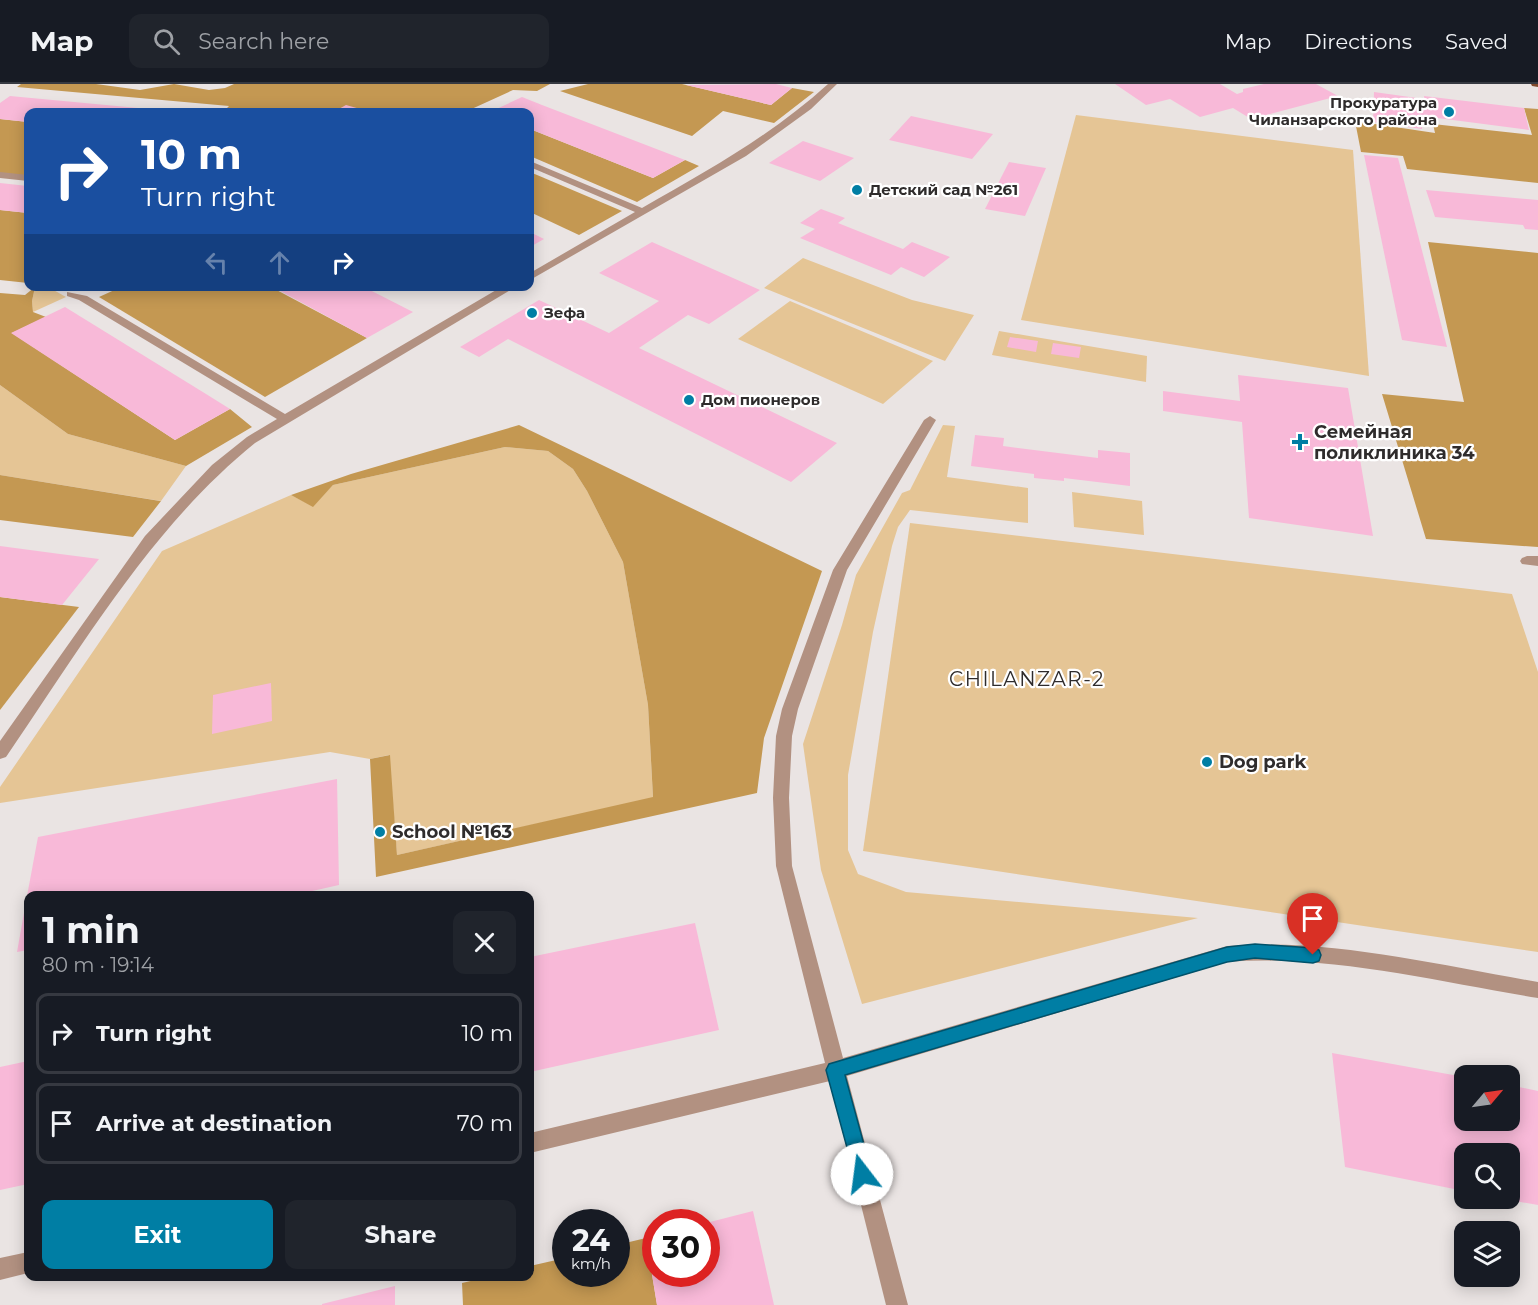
<!DOCTYPE html>
<html lang="en">
<head>
<meta charset="utf-8">
<style>
	:root { --surface:#171b24; --page:#20242c; --text:#f1f3f6; --muted:#9ea1a6; --line:#363941; --accent:#007ea4 }
	body { margin:0; font-family:Montserrat,sans-serif; background:var(--page); color:var(--text); height:100vh; display:flex; flex-direction:column; font-size:22px; white-space:nowrap }
	* { box-sizing:border-box; margin:0 }
	p { font-size:20px; color:var(--muted) }
	.icon { flex:none; width:33px; height:33px; fill:none; stroke:currentColor; stroke-width:2; stroke-linecap:round; stroke-linejoin:round }
	.map { position:relative; flex:1; overflow:hidden }
	.drawer { position:absolute; left:24px; top:807px; width:510px; height:390px; display:flex; flex-direction:column; background:var(--surface); border-radius:12px; box-shadow:0 3px 15px #0003 }
	.drawer>* { flex:none }
	.guide { position:absolute; left:24px; top:24px; width:510px; height:183px; border-radius:12px; box-shadow:0 3px 15px #0003; background:#1a4fa0; color:#fff; overflow:hidden }
	.needle { width:39px; rotate:61deg }
	.buttons { position:absolute; left:1454px; top:981px; display:grid; gap:12px }
	.buttons a { display:grid; place-items:center; width:66px; height:66px; border-radius:12px; background:var(--surface); box-shadow:0 3px 15px #0003; font-size:30px }
	.speed { position:absolute; left:552px; top:1125px; display:flex; gap:12px; font-size:30px; font-weight:700; text-align:center }
	.speed>* { display:grid; place-content:center; width:78px; height:78px; border-radius:50%; background:var(--surface); box-shadow:0 3px 15px #0003; line-height:1 }
	.speed small { font-size:15px; font-weight:400 }
	.speed .limit { border:9px solid #d22; background:#fff; color:#111 }
	.pin { position:absolute; display:grid; place-items:center; width:51px; height:51px; color:#fff; margin:-62px -26px; border-radius:50% 50% 50% 0; rotate:-45deg; box-shadow:0 0 6px #0007 }
	.pin .icon { rotate:45deg }
	.me { position:absolute; width:66px; margin:-33px; rotate:345deg; stroke-linejoin:round; filter:drop-shadow(0 0 4px #0008) }
	.turn { display:flex; align-items:center; gap:21px; height:126px; padding:0 18px; font-size:27px }
	.turn .icon { width:78px; height:78px; stroke-width:2.5 }
	.turn b { display:block; font-size:42px; line-height:51px }
	.lanes { display:flex; align-items:center; height:57px; padding:0 18px; background:#0003; justify-content:center; gap:30px; direction:ltr }
	.lanes .off { opacity:.35 }
	.round { display:grid; place-items:center; flex:none; width:63px; height:63px; border-radius:12px; background:var(--page) }
	.summary { display:flex; align-items:center; justify-content:space-between; height:102px; padding:0 18px }
	h1 { font-size:36px; font-weight:700; line-height:45px }
	.cta { display:flex; gap:12px; margin-top:auto; padding:12px 18px }
	.cta a { flex:1; height:69px; border-radius:12px; background:var(--accent); color:#fff; font-size:24px; font-weight:700; line-height:69px; text-align:center }
	.cta a+a { background:var(--page); color:var(--text) }
	ul { padding:0; list-style:none }
	li { display:flex; align-items:center; gap:18px; height:81px; margin:0 12px 9px; padding:0 6px; border:3px solid var(--line); border-radius:12px }
	li div { flex:1 }
	li b { display:block; font-size:22px }
	li em { font-style:normal }
	header { display:flex; align-items:center; gap:36px; box-sizing:border-box; height:84px; padding:0 30px; background:var(--surface); border-bottom:2px solid var(--line) }
	header strong { font-size:28px }
	nav { display:flex; gap:33px; margin-inline-start:auto; font-size:21px }
	.search { width:420px; height:54px; background:var(--page); display:flex; align-items:center; gap:15px; box-sizing:border-box; padding:0 21px; border-radius:12px; color:var(--muted); font-size:22px }
	.map>svg:first-child { display:block }
	.green { fill:#e5c595 }
	.forest { fill:#c49852 }
	.building { fill:#f8b9d8 }
	.lines { fill:none; stroke-linecap:round; stroke-linejoin:round }
	.minor { fill:#b29181; fill-rule:evenodd }
	.major { fill:#814a2c; fill-rule:evenodd }
	.route { fill:#007ea4; stroke:#00526b; stroke-width:1.5 }
	.poi-dot { fill:#007ea4; stroke:#fff; stroke-width:2 }
	.labels { text-anchor:middle; stroke-width:4.5; stroke-linejoin:round; paint-order:stroke }
	.far-poi-label { font-size:15px; font-weight:bold; fill:#2f2c2c; stroke:#fff; text-anchor:start }
	.poi-label { font-size:18px; font-weight:bold; fill:#2f2c2c; stroke:#fff; text-anchor:start }
	.neighbourhood-label { font-size:20px; letter-spacing:1.5px; fill:#2f2c2c; stroke:#fff }
</style>
</head>
<body>
<header>
<strong>Map</strong>
<div class="search"><svg class="icon" aria-label="search" viewBox="0 0 24 24"><circle cx="10" cy="10" r="6"/><path d="M15 15l6 6"/></svg>Search here</div>
<nav><a>Map</a><a>Directions</a><a>Saved</a></nav>
</header>
<div class="map">
<svg width="1538" height="1221" viewBox="0 0 1538 1221">
	<rect width="100%" height="100%" fill="#eae4e3"/>
	<g class="green">
		<path d="M1076 31 1353 66 1369 292 1021 236Z"/>
		<path d="M803 174 912 216 974 231 945 277 764 204Z"/>
		<path d="M35 203 50 204 66 213 33 228 32 217Z"/>
		<path d="M790 217 933 277 883 320 738 255Z"/>
		<path d="M999 247 1147 272 1146 298 992 271Z"/>
		<path d="M0 301 68 350 186 382 161 417 0 391Z"/>
		<path d="M943 341 955 342 947 393 1028 404V439L910 426 898 443 892 462 873 548 848 691V766L858 790 906 808 1198 834 862 920 821 786 803 660 842 541 856 491 902 409 910 406Z"/>
		<path d="M505 363 548 367 573 385 587 407 623 478 648 621 653 714 397 771 389 671 370 675 330 668 0 719V703L162 467 291 411 313 422 333 401Z"/>
		<path d="M1072 408 1142 417 1144 451 1074 443Z"/>
		<path d="M910 439 1512 510 1538 588V868L863 767Z"/>
	</g>
	<g class="forest">
		<path d="M21 0H96L140 6 174 0 209 6 225 4 234 0H550L537 7 513 6 465 28H223L229 22 17 3Z"/>
		<path d="M588 0H682L771 21 792 4 814 8 774 39 723 27 692 52 560 7Z"/>
		<path d="M1524 24 1538 25V99L1407 85 1403 72 1361 68 1355 37 1435 49 1433 40 1532 51Z"/>
		<path d="M0 35 28 38V92L0 89Z"/>
		<path d="M530 45 653 94 685 76 699 82 637 118 530 72Z"/>
		<path d="M530 88 622 127 579 151 530 128Z"/>
		<path d="M0 126 28 129V199L0 196Z"/>
		<path d="M1428 158 1538 169V463L1426 455 1382 310 1464 318Z"/>
		<path d="M35 203 32 217 33 228 46 233 12 249 175 356 230 325 252 343 186 382 68 350 0 301V209L25 211Z"/>
		<path d="M121 203H271L367 254 265 313 99 213Z"/>
		<path d="M519 341 822 487 764 654 757 709 376 793 370 675 390 671 397 771 653 713 648 621 623 478 587 407 573 385 548 367 505 363 333 401 313 423 291 411 351 390Z"/>
		<path d="M0 391 160 417H161L133 453 0 436Z"/>
		<path d="M0 513 79 523 0 626Z"/>
		<path d="M646 1154 657 1221H463L462 1199 488 1193 530 1192V1182L565 1174 566 1190H616L617 1161Z"/>
	</g>
	<g class="building">
		<path d="M776 0 792 4 771 21 686 1Z"/>
		<path d="M1115 0H1220L1237 10 1243 8V5L1264 0H1316L1338 12 1251 35 1233 24 1200 33 1170 15 1146 21Z"/>
		<path d="M1374 8 1424 15V12L1524 24 1529 46 1422 32V45L1373 38Z"/>
		<path d="M10 12 170 27V28H28V38L0 35V19Z"/>
		<path d="M522 13 542 21 685 76 653 94 530 45V28H490Z"/>
		<path d="M346 21 371 28H347L337 26Z"/>
		<path d="M911 32 993 50 972 75 889 56Z"/>
		<path d="M803 57 854 74 820 97 769 79Z"/>
		<path d="M1364 71 1398 74 1447 263 1402 256Z"/>
		<path d="M1009 78 1046 84 1025 132 985 125Z"/>
		<path d="M0 99 28 102V129L0 126Z"/>
		<path d="M1426 106 1538 116V146L1525 145 1523 141 1435 133Z"/>
		<path d="M821 125 845 134 838 139 903 165 912 158 950 173 924 193 901 183 891 191 800 154 815 145 800 139Z"/>
		<path d="M530 148 544 155 530 163Z"/>
		<path d="M652 158 760 206 709 240 688 231 639 264 837 359 791 398 508 255 479 273 460 263 539 216 609 249 659 217 599 189Z"/>
		<path d="M271 202H362L413 228 367 254Z"/>
		<path d="M65 223 206 310 230 325 175 356 11 249Z"/>
		<path d="M1010 253 1038 257 1036 268 1007 263Z"/>
		<path d="M1053 259 1081 263 1079 274 1051 270Z"/>
		<path d="M1238 291 1348 304 1373 452 1249 434 1242 338 1163 327V307L1240 317Z"/>
		<path d="M975 351 1004 354 1003 362 1098 374V366L1130 369V402L1064 394V397L1034 394V390L971 382Z"/>
		<path d="M0 462 60 470 99 475 62 521 0 513Z"/>
		<path d="M271 599 272 637 212 650 213 611Z"/>
		<path d="M337 695 339 801 290 812H27L38 753Z"/>
		<path d="M27 812 28 866 17 868Z"/>
		<path d="M695 839 719 946 530 988V873Z"/>
		<path d="M1332 969 1464 993V1036H1509V1001L1538 1007V1121L1509 1116V1070H1464V1107L1345 1083Z"/>
		<path d="M28 977V1100L0 1106V983Z"/>
		<path d="M753 1127 774 1221H657L646 1154 656 1152V1190H706V1139Z"/>
		<path d="M395 1202V1221H322V1220Z"/>
	</g>
	<g class="lines">
		<g class="minor">
			<path d="M828 0H837L811 25 746 72 530 196V189L635 128 530 83V77L642 124C707 87 772 51 828 0Z"/>
			<path d="M0 88 28 91V97L0 94Z"/>
			<path d="M503 202H517L255 359C151 443 81 564 6 673L0 675V657L145 452 212 381 247 353 277 335 79 216 67 212V208L87 212 285 330Z"/>
			<path d="M930 332 936 336 847 486 798 625 792 652 789 714 792 782 843 974 1227 862C1330 854 1437 881 1538 898V914C1437 898 1329 870 1227 878L847 992 908 1221H886L830 997 530 1069V1049L825 979 776 782 773 714 776 652 782 625 833 486 924 336Z"/>
			<path d="M1527 472H1538V482L1522 480 1520 477 1522 474Z"/>
			<path d="M28 1168V1189L0 1196V1174Z"/>
		</g>
		<path class="major" d="M1531 0H1538V3L1532 2Z"/>
	</g>
	<path class="route" d="M1255 860 1313 864 1319 866 1321 871 1319 877 1313 879 1255 874 1227 878 845 991 872 1090 869 1097 862 1099 856 1097 826 986 829 980 1227 863Z"/>
	<g class="poi-dot">
		<circle cx="1449" cy="28" r="6"/>
		<circle cx="857" cy="106" r="6"/>
		<circle cx="532" cy="229" r="6"/>
		<circle cx="689" cy="316" r="6"/>
		<path d="M1297 349h6v6h6v6h-6v6h-6v-6h-6v-6h6z"/>
		<circle cx="1207" cy="678" r="6"/>
		<circle cx="380" cy="748" r="6"/>
	</g>
	<g class="labels">
		<g class="far-poi-label">
			<text x="1437" y="24" text-anchor="end">Прокуратура<tspan x="1437" dy="17">Чиланзарского района</tspan></text>
			<text x="869" y="111">Детский сад №261</text>
			<text x="544" y="234">Зефа</text>
			<text x="701" y="321">Дом пионеров</text>
		</g>
		<g class="poi-label">
			<text x="1314" y="354">Семейная<tspan x="1314" dy="21">поликлиника 34</tspan></text>
			<text x="1219" y="684">Dog park</text>
			<text x="392" y="754">School №163</text>
		</g>
		<g class="neighbourhood-label">
			<text x="1027" y="602">CHILANZAR-2</text>
		</g>
	</g>
</svg>
<div class="buttons">
<a><svg class="needle" viewBox="-14 -14 28 28"><path d="M0-13l5 13h-10z" fill="#e53935"/><path d="M0 13l5-13h-10z" fill="#9ea1a6"/></svg></a>
<a><svg class="icon" aria-label="search" viewBox="0 0 24 24"><circle cx="10" cy="10" r="6"/><path d="M15 15l6 6"/></svg></a>
<a><svg class="icon" aria-label="layers" viewBox="0 0 24 24"><path d="M12 4l9 5-9 5-9-5zM3 14l9 5 9-5"/></svg></a>
</div>
<div class="speed"><div>24<small>km/h</small></div><div class="limit">30</div></div>
<div class="pin" style="left:1313px;top:871px;background:#d93025"><svg class="icon" aria-label="arrive" viewBox="0 0 24 24"><path d="M6 21V4h12l-3 4 3 4H6"/></svg></div>
<svg class="me" style="left:862px;top:1090px" viewBox="-20 -20 40 40"><circle r="19" fill="#fff"/><path d="M0-13L10 11 0 6-10 11z" fill="#007ea4"/></svg>
<div class="guide">
<div class="turn"><svg class="icon" aria-label="right" viewBox="0 0 24 24"><path d="M7 20v-9h11M14 6l5 5-5 5"/></svg><div><b>10 m</b>Turn right</div></div>
<div class="lanes"><svg class="icon off" aria-label="left" viewBox="0 0 24 24"><path d="M17 20v-9H6M10 6l-5 5 5 5"/></svg><svg class="icon off" aria-label="ahead" viewBox="0 0 24 24"><path d="M12 20V5M6 11l6-6 6 6"/></svg><svg class="icon" aria-label="right" viewBox="0 0 24 24"><path d="M7 20v-9h11M14 6l5 5-5 5"/></svg></div>
</div>
<section class="drawer">
<div class="summary"><div><h1>1 min</h1><p>80 m · 19:14</p></div><a class="round"><svg class="icon" aria-label="close" viewBox="0 0 24 24"><path d="M6 6l12 12M18 6L6 18"/></svg></a></div>
<ul>
<li><svg class="icon" aria-label="right" viewBox="0 0 24 24"><path d="M7 20v-9h11M14 6l5 5-5 5"/></svg><div><b>Turn right</b></div><em>10 m</em></li>
<li><svg class="icon" aria-label="arrive" viewBox="0 0 24 24"><path d="M6 21V4h12l-3 4 3 4H6"/></svg><div><b>Arrive at destination</b></div><em>70 m</em></li>
</ul>
<div class="cta"><a>Exit</a><a>Share</a></div>
</section>
</div>
</body>
</html>
